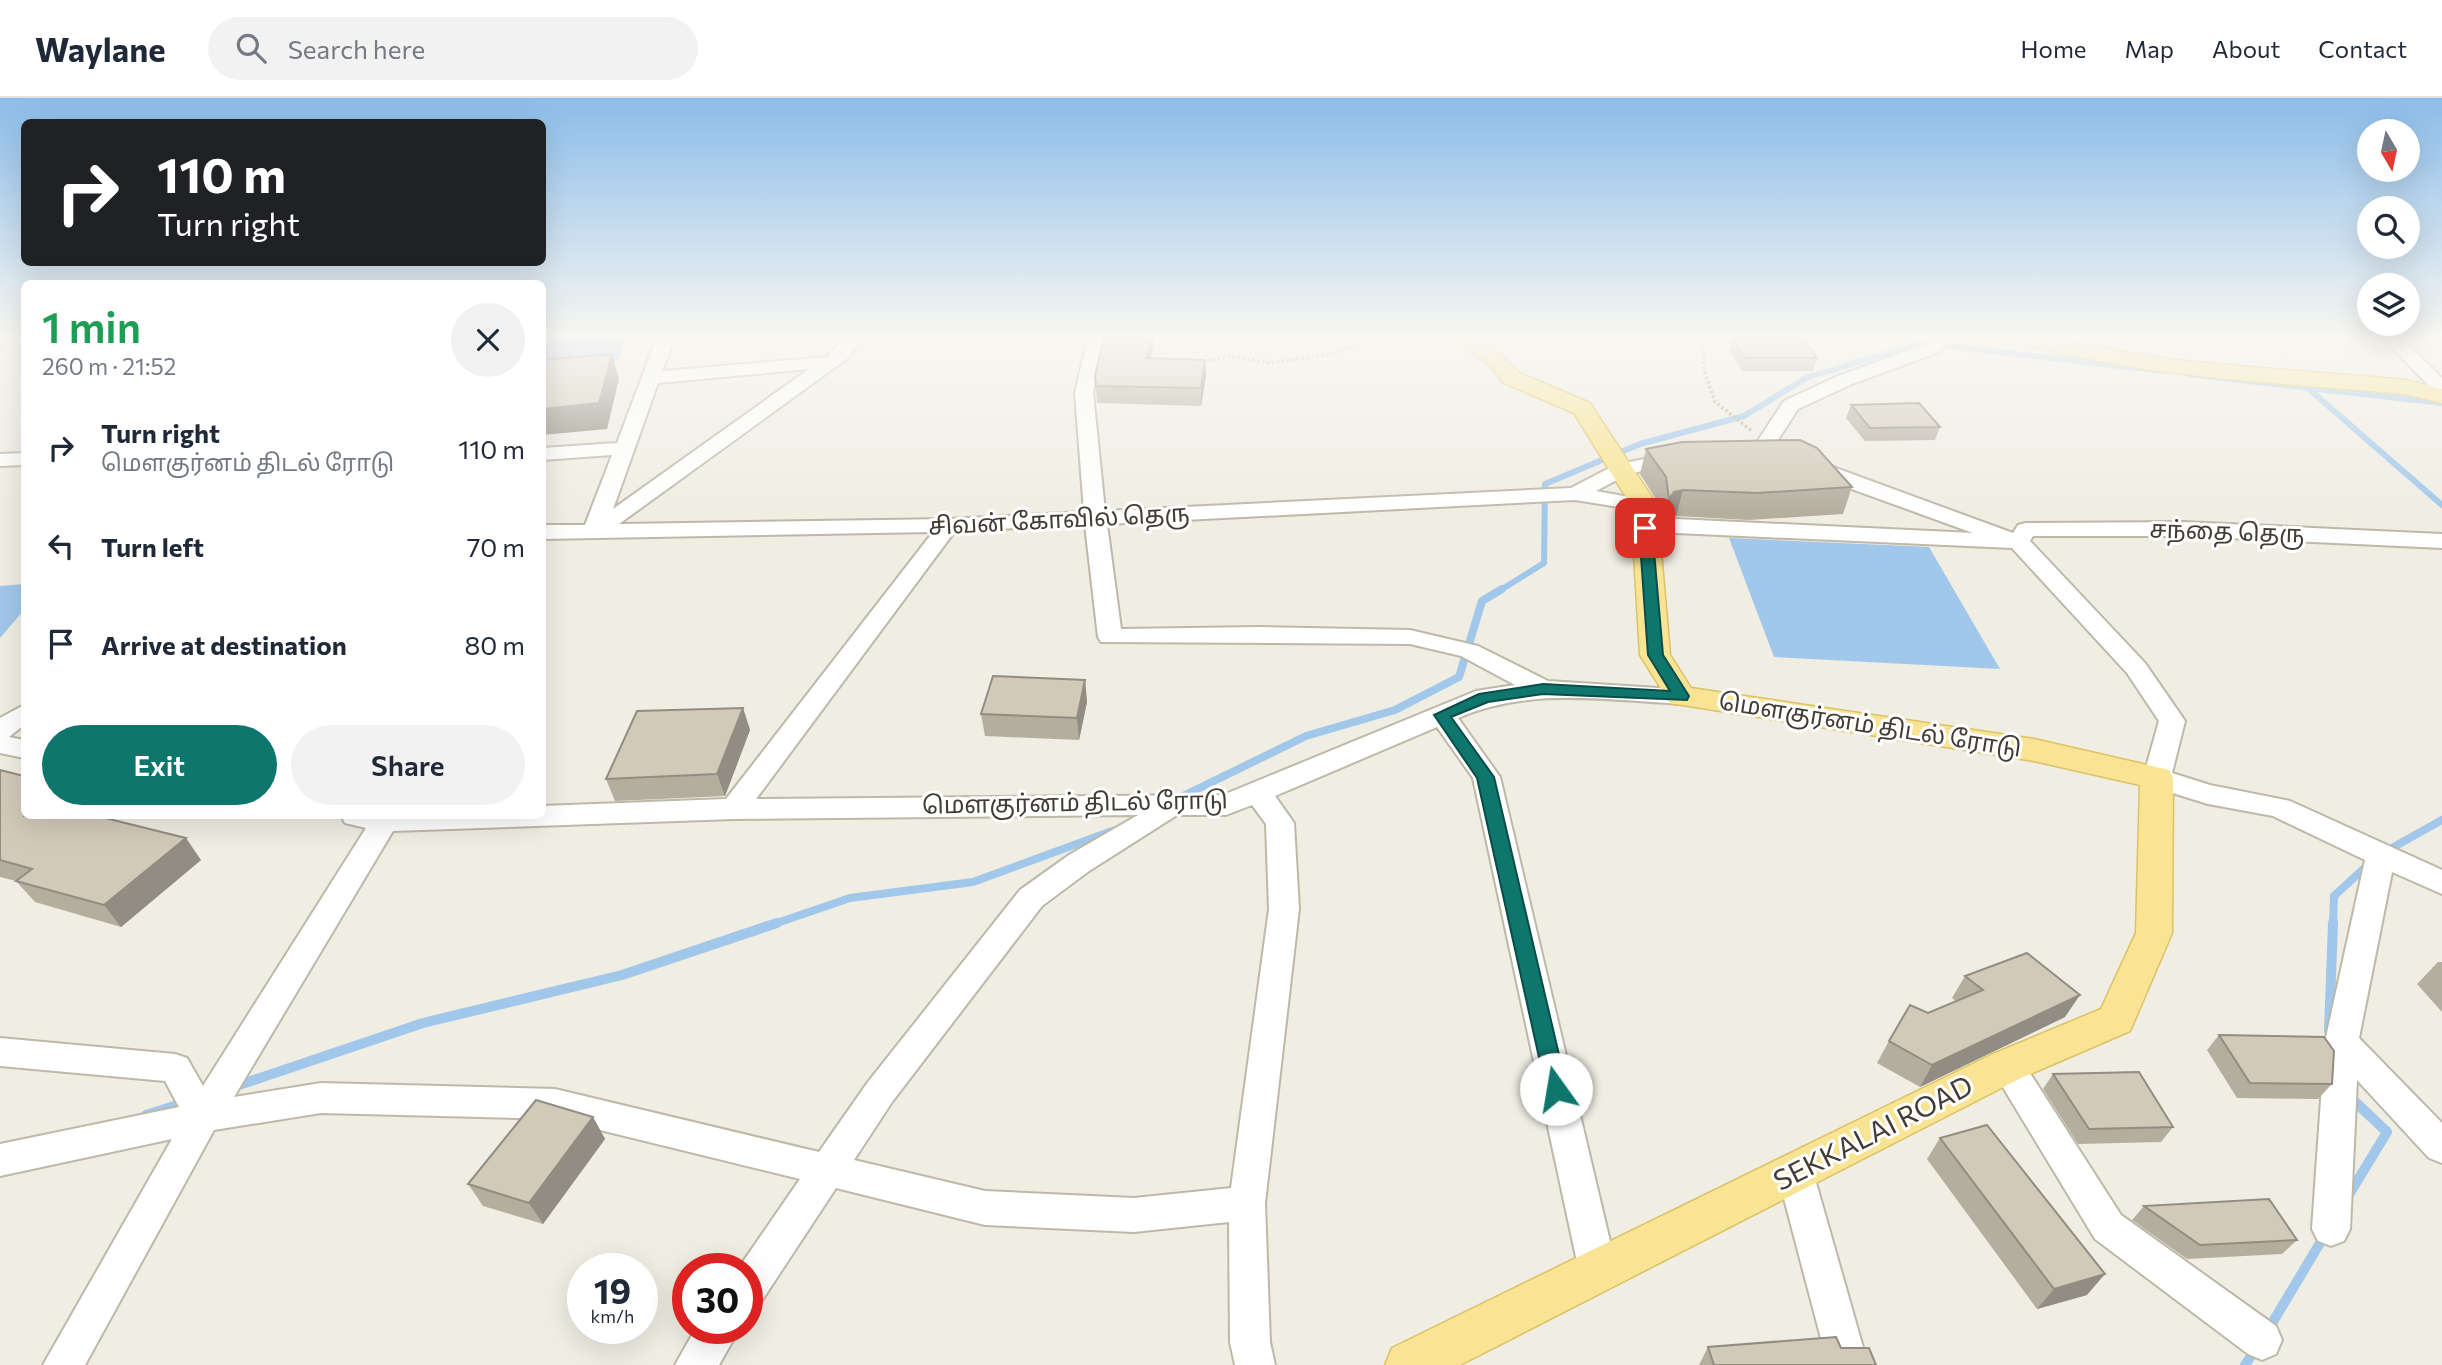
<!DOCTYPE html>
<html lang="en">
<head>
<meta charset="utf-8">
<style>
	:root { --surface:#fff; --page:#f2f2f3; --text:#1f2937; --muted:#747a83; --line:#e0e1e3; --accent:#0f766e }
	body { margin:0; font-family:Commissioner,"Noto Sans Tamil",sans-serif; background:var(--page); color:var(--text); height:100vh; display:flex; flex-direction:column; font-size:26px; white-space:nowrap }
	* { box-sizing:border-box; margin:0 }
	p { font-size:23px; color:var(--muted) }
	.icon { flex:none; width:38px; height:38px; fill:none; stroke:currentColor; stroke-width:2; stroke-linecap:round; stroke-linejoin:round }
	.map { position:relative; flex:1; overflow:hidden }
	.drawer { position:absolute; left:21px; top:182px; width:525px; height:539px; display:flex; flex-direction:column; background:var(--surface); border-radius:10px; box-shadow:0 7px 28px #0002 }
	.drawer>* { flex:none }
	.hud { position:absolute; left:21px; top:21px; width:525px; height:147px; border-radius:10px; box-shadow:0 7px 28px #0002; background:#202124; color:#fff; overflow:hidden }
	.needle { width:46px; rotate:171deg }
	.controls { position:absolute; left:2357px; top:21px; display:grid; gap:14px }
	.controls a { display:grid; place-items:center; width:63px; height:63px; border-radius:50%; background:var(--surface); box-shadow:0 7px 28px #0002; font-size:35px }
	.speed { position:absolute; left:567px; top:1155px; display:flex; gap:14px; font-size:35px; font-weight:700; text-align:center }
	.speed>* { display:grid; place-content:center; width:91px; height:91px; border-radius:50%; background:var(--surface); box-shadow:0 7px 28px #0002; line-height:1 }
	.speed small { font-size:18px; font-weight:400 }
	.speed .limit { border:10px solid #d22; background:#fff; color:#111 }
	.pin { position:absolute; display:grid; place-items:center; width:60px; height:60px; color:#fff; margin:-30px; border-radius:14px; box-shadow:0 4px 10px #0006 }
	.me { position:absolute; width:77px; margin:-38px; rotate:347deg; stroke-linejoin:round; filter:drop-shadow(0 0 5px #0008) }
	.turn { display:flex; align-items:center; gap:24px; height:147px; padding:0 21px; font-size:32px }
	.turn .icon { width:91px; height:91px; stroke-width:2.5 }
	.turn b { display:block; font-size:49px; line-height:60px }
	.round { display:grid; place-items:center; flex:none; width:74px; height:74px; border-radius:37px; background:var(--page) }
	.headline { display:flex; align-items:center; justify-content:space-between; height:119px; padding:0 21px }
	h1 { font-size:42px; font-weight:600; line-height:52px; color:#1e9e55 }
	.primary-button { display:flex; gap:14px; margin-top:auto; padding:14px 21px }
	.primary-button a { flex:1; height:80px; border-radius:42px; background:var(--accent); color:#fff; font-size:28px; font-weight:600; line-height:80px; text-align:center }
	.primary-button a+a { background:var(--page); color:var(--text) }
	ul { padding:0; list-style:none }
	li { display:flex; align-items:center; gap:21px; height:98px; padding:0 21px }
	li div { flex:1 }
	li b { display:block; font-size:26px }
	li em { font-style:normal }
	header { display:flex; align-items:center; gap:42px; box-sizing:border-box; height:98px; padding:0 35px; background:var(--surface); border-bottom:2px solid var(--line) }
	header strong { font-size:33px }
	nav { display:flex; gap:38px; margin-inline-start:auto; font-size:24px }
	.search { width:490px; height:63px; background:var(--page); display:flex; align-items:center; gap:18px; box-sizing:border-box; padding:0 24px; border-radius:38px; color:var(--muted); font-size:26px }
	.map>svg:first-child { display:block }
	.water { fill:#a1c7eb }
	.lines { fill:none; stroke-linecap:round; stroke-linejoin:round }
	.stream-far2 { stroke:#a1c7eb; stroke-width:6 }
	.stream-far1 { stroke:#a1c7eb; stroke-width:8 }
	.stream { stroke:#a1c7eb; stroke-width:10 }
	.minor-casing { stroke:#beb8a9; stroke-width:4 }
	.major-casing { stroke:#dcc265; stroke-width:3 }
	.path { stroke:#bcb298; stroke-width:3.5; stroke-dasharray:2.5 2.5; stroke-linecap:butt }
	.minor { fill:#fff; fill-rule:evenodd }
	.major { fill:#f8e494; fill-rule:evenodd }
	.wall { fill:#b4ae9f }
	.shaded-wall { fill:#928d82 }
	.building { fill:#d1cab9; stroke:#928d82; stroke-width:2 }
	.route { fill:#0f766e; stroke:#0a4d48; stroke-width:2 }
	.labels { text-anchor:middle; stroke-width:6; stroke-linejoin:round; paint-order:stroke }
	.street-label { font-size:24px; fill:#423d34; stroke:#fff }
	.near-street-label { font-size:28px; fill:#423d34; stroke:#fff }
</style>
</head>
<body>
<header>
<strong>Waylane</strong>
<div class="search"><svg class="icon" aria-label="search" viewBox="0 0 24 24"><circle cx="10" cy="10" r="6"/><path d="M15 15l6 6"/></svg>Search here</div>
<nav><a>Home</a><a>Map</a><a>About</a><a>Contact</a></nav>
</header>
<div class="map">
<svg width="2442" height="1267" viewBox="0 0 2442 1267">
	<rect width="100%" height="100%" fill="#f0ede3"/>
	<g class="water">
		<path d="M543 239H627L618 263 543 268Z"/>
		<path d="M1729 440 1929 449 2000 571 1774 559Z"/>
		<path d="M24 486V512L0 540V488Z"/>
	</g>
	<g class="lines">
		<g class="stream-far2">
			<path d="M2188 276 2442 305"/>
			<path d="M2310 292 2442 407"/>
			<path d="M1499 493 1544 465 1545 386 1640 346 1744 318 1808 279 1922 245 2164 273"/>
		</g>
		<g class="stream-far1">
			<path d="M1177 701 1306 638 1395 612 1459 579 1482 503 1502 491"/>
			<path d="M2383 755 2442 722"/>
			<path d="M771 827 850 800 973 784 1112 733"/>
			<path d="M2333 827 2334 798 2370 765"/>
		</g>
		<g class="stream">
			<path d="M2329 933 2333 825"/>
			<path d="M233 989 423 925 622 877 777 825"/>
			<path d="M146 1017 187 1004"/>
			<path d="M2347 1100 2387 1034 2348 997"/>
			<path d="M2268 1232 2326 1135"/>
			<path d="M2245 1267 2257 1249"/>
		</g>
		<defs>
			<g id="minor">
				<path d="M0 239H13L0 248Z"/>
				<path d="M657 239H675L662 273 827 259 846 239H864L848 260 619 426 949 421 1084 414 1075 295 1088 239H1106L1093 295 1105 413 1571 390 1615 367 1678 354 1685 356 1688 360 1685 364 1628 376 1596 393 1651 403 1655 407 1651 411 1644 413 1575 402 1107 426 1121 531 1259 529 1410 532 1478 548 1548 583 1690 592 1694 598 1690 604 1681 606C1604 602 1530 589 1458 620L1500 679 1617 1173 1612 1186 1598 1191 1584 1186 1579 1173 1473 680 1437 629 1275 698 1294 725 1299 811 1265 1105 1270 1244 1275 1267H1235L1230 1244 1229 1124 1134 1134 985 1127 836 1090 761 1204 747 1210V1171H738L800 1081 555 1021 321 1015 214 1032 85 1267H43L172 1041 0 1078V1046L179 1009 165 983 0 968V940L175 956 187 960 203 988 366 730 345 725 341 718H542V708L726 701 933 434 542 441V427H585L612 357 542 362V350L617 345ZM809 271 613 411 658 285ZM1085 427 1098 539 1101 544 1410 546 1461 558 1515 587 1476 593 1223 697 756 701 955 433ZM1252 707 1266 726 1269 811 1231 1090 1134 1100 985 1093 854 1062 892 1004 1042 808 1089 773 1177 717H1226ZM1138 717 1069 757 1020 792 868 984 819 1054 555 991 321 985 234 999 393 733 734 721Z"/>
				<path d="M1932 239H1949L1939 254 1852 286 1798 311 1774 348H1760L1757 344 1784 303 1838 278 1927 246Z"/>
				<path d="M2382 239H2400L2442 280V296L2435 294Z"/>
				<path d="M24 355V367L0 368V356Z"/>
				<path d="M1814 362 2013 435 2018 427 2026 425 2183 424 2442 436V450L2183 438H2033L2030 443 2145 565 2185 623 2172 675 2210 687 2290 703 2442 772V796L2392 774 2359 940 2442 1025V1065L2429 1060 2357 982 2350 1131 2344 1143 2331 1148 2318 1143 2312 1131 2325 944 2365 762 2273 718 2208 706 2147 687 2143 680 2159 623 2127 575 2012 450 1676 435 1665 428 1676 421 1973 435 1824 381 1804 368Z"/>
				<path d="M24 607V627L9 639 24 642V660L0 655V620Z"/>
				<path d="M2007 954 2019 958 2121 1117 2276 1228 2282 1242 2276 1256 2262 1262 2248 1256 2095 1141 1990 968 1995 958Z"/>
				<path d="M1795 1058 1808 1063 1813 1074 1868 1267H1828L1777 1074 1782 1063Z"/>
				<path d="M696 1230H740L719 1267H675Z"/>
			</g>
			<g id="major">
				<path d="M1452 239 1484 242 1520 275 1590 305 1593 310 1657 407 1670 557 1691 590 2034 641 2169 672 2173 680 2172 835 2130 933 2021 980 1460 1267H1385L1392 1250 1993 956 2101 911 2136 835 2140 687 2034 663 1670 605 1640 557 1631 407 1574 315 1504 285 1489 267Z"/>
				<path d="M2011 239C2066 239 2121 255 2176 262 2252 270 2329 275 2406 282L2442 291V305L2406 296C2275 284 2140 280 2014 243Z"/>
			</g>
		</defs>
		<use href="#minor" class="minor-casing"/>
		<use href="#major" class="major-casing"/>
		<g class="path">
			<path d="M1702 239 1704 272 1715 304 1752 333"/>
			<path d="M1203 263 1231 258 1270 265 1324 257 1363 246 1429 239"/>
		</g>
		<use href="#minor" class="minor"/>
		<use href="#major" class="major"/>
	</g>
	<g class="wall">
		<path d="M1732 240 1817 260 1813 273H1742L1729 252Z"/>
		<path d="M1154 244 1150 260 1205 262 1206 278 1201 308 1097 305 1095 278Z"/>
		<path d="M1851 307 1940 329 1935 342 1865 343 1846 320Z"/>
		<path d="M1646 351 1852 389 1843 416 1749 422 1676 418 1667 420 1663 427 1659 406 1640 376Z"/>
		<path d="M1085 582 1087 604 1079 642 985 638 981 616Z"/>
		<path d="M743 610 750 632 725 698 615 703 606 681Z"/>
		<path d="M0 672 24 718 201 762 121 829 35 804 16 783 0 779Z"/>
		<path d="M2438 864H2442V914L2417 886Z"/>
		<path d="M1965 878 2065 919 1920 989 1877 965 1889 943 1956 903 1952 900Z"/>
		<path d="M2219 937 2332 986 2318 1001 2237 1000 2207 952Z"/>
		<path d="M2053 976 2173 1029 2161 1044 2078 1046 2043 991Z"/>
		<path d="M593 1019 605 1041 543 1126 483 1108 468 1086Z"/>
		<path d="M1940 1040 2087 1197 2037 1211 1927 1061Z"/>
		<path d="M2144 1108 2297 1142 2282 1156 2187 1161 2132 1122Z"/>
		<path d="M1708 1249 1841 1250 1876 1267H1699Z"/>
	</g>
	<g class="shaded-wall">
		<path d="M1151 239H1154V244L1147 277 1146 260Z"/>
		<path d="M612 256 619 281 607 331 542 337V311Z"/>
		<path d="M1205 262 1206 278 1201 308V290Z"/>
		<path d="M1683 392 1676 418 1667 420 1663 427 1669 401 1674 394Z"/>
		<path d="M1085 582 1087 604 1079 642 1077 620Z"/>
		<path d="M743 610 750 632 725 698 717 676Z"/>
		<path d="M186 740 201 762 121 829 104 807Z"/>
		<path d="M2080 897 2065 919 1920 989 1932 967Z"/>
		<path d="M593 1019 605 1041 543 1126 529 1105Z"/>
		<path d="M2105 1176 2087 1197 2037 1211 2054 1191Z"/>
	</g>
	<g class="building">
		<path d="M1104 239H1151L1146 260 1205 262 1201 290 1096 288 1095 278Z"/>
		<path d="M1732 240H1802L1817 260H1745Z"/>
		<path d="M612 256 599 305 542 311V262Z"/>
		<path d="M1919 305 1940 329 1870 330 1851 307Z"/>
		<path d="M1800 342 1817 350 1852 389 1757 395 1683 392 1674 394 1669 401 1666 379 1646 351 1682 344Z"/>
		<path d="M993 578 1085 582 1077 620 981 616Z"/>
		<path d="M743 610 717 676 606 681 637 613Z"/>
		<path d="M0 672 24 678V718H97L186 740 104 807 16 783 32 771 0 762Z"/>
		<path d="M2027 855 2080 897 1932 967 1889 943 1910 907 1928 915 1983 892 1965 878Z"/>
		<path d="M2219 937 2324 939 2334 953 2332 986 2250 985Z"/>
		<path d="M2139 974 2173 1029 2089 1031 2053 976Z"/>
		<path d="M536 1002 593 1019 529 1105 468 1086Z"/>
		<path d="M1987 1027 2105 1176 2054 1191 1940 1040Z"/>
		<path d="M2269 1101 2297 1142 2200 1147 2144 1108Z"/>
		<path d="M1836 1239 1841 1250H1869L1876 1267H1714L1708 1249Z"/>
	</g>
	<linearGradient id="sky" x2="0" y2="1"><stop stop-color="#8bbce9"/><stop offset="0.57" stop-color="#f8f7f2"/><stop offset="1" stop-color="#f8f7f2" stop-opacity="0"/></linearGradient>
	<rect width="2442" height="417" fill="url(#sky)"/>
	<path class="route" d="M1645 426 1652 430 1663 557 1689 598 1687 602 1543 596 1488 604 1451 619 1494 679 1567 991 1564 997 1556 1000 1549 997 1546 991 1477 680 1434 617 1479 596 1543 586 1670 593 1648 557 1639 430Z"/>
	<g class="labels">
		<g class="street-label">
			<text transform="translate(1059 422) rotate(-3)" y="8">சிவன் கோவில் தெரு</text>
			<text transform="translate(2227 434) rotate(2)" y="8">சந்தை தெரு</text>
			<text transform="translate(1870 627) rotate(9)" y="8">மௌகுர்னம் திடல் ரோடு</text>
			<text transform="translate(1075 705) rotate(-1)" y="8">மௌகுர்னம் திடல் ரோடு</text>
		</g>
		<g class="near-street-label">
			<text transform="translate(1873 1035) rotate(-27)" y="10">SEKKALAI ROAD</text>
		</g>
	</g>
</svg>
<div class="controls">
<a><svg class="needle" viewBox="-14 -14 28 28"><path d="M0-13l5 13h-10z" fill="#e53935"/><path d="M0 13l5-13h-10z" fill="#747a83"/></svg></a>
<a><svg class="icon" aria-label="search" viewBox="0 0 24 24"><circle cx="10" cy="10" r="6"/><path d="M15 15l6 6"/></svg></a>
<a><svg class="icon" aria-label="layers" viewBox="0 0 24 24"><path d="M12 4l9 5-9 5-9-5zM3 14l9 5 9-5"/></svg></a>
</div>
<div class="speed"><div>19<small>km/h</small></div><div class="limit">30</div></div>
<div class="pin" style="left:1645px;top:430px;background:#d93025"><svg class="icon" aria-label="arrive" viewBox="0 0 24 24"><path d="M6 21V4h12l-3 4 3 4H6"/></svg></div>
<svg class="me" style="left:1556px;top:991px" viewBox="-20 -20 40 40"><circle r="19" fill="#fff"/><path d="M0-13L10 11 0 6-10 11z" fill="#0f766e"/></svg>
<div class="hud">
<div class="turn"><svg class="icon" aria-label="right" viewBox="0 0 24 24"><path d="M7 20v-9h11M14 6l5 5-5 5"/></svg><div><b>110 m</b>Turn right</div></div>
</div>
<section class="drawer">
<div class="headline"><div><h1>1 min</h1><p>260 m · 21:52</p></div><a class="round"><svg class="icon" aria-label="close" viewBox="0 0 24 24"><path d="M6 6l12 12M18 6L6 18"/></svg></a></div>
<ul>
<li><svg class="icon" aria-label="right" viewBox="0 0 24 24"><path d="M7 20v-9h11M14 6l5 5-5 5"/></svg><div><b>Turn right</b><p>மௌகுர்னம் திடல் ரோடு</p></div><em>110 m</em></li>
<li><svg class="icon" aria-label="left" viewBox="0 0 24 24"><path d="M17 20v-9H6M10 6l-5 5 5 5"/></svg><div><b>Turn left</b></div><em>70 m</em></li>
<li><svg class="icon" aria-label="arrive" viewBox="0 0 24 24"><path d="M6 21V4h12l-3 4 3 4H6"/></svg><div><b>Arrive at destination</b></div><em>80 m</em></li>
</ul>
<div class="primary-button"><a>Exit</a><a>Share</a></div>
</section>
</div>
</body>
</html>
